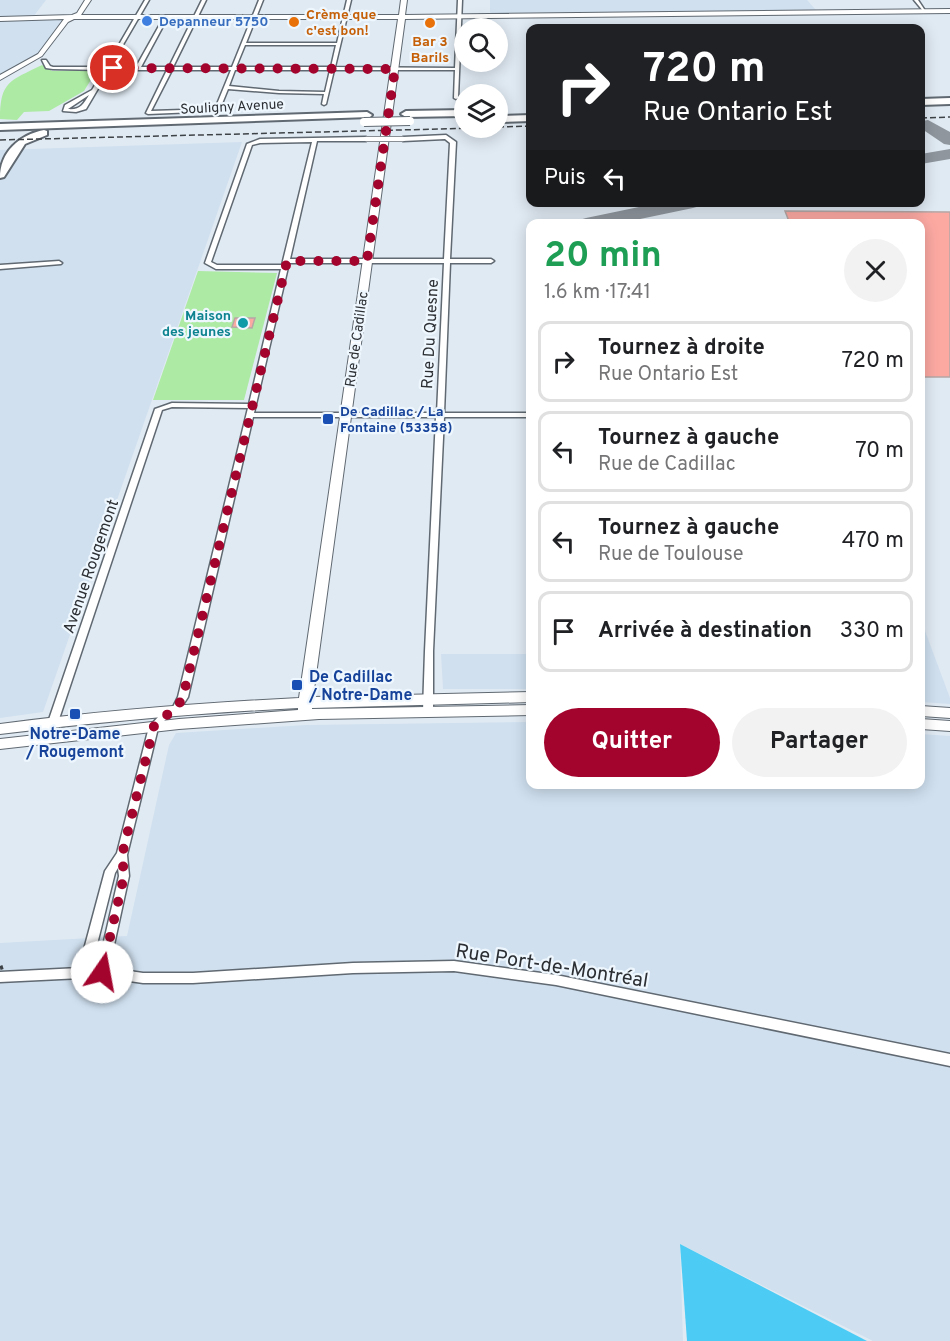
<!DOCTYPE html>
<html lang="fr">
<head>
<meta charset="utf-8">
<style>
	:root { --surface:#fff; --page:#f2f2f2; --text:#202124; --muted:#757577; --line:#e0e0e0; --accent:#a3042d }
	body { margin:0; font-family:Overpass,sans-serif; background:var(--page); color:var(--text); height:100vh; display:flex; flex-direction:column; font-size:22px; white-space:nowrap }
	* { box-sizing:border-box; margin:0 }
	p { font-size:20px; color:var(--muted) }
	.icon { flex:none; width:33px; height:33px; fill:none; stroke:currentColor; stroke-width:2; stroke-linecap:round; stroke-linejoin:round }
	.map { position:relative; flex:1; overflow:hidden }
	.sheet { position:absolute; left:526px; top:219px; width:399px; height:570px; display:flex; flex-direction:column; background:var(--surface); border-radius:12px; box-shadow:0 3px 15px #0003 }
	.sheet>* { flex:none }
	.banner { position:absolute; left:526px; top:24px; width:399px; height:183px; border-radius:12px; box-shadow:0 3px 15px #0003; background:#202124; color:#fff; overflow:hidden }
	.tools { position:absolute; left:454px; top:18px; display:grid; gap:12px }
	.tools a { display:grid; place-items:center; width:54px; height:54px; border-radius:50%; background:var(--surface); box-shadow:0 3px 15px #0003; font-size:30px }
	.pin { position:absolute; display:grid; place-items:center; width:51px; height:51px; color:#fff; margin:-26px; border:3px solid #fff; border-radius:50%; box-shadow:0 2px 6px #0007 }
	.me { position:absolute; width:66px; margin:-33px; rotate:12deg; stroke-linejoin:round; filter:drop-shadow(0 0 4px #0008) }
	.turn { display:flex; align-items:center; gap:21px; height:126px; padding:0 18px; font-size:27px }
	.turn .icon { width:78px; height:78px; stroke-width:2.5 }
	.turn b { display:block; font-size:42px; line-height:51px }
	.then { display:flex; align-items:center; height:57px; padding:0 18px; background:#0003; gap:12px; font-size:22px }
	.round { display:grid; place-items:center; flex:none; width:63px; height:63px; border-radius:32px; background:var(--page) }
	.overview { display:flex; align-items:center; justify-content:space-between; height:102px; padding:0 18px }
	h1 { font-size:36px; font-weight:700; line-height:45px; color:#1e9e55 }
	.action { display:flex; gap:12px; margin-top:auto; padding:12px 18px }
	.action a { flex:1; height:69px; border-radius:36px; background:var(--accent); color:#fff; font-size:24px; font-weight:700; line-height:69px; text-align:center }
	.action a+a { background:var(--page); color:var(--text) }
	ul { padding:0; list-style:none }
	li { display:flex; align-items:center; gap:18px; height:81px; margin:0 12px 9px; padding:0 6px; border:3px solid var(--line); border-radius:12px }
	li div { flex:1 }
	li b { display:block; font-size:22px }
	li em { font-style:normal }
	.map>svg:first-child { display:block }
	.built { fill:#d0e0ef }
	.green { fill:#adeaa3 }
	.water { fill:#4cccf5 }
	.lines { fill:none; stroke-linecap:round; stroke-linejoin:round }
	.taxiway { fill:#8f969d; fill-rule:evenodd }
	.building { fill:#fca9a2; stroke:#b5a7a6; stroke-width:1.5 }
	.street-casing { stroke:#606971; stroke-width:3 }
	.secondary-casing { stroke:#606971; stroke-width:2 }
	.highway-casing { stroke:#606971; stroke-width:4 }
	.street { fill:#fff; fill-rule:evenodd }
	.secondary { fill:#fff; fill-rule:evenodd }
	.highway { fill:#fff; fill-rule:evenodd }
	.rail-far1 { stroke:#3e4347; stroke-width:1.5; stroke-dasharray:6 3; stroke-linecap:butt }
	.rail { stroke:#3e4347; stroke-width:4; stroke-dasharray:16 8; stroke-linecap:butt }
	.street-bridge-casing { stroke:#606971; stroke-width:6; stroke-linecap:butt }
	.highway-bridge-casing { stroke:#606971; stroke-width:10; stroke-linecap:butt }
	.street-bridge { stroke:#fff; stroke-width:4.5 }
	.highway-bridge { stroke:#fff; stroke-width:8 }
	.route { stroke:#a3042d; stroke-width:10; stroke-dasharray:0 18 }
	.shop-dot { fill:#3f7fe0; stroke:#eff7fe; stroke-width:2 }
	.food-dot { fill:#e8710a; stroke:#eff7fe; stroke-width:2 }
	.culture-dot { fill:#0f9aa8; stroke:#eff7fe; stroke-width:2 }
	.transit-dot { fill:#1a4fb4; stroke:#eff7fe; stroke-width:2 }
	.labels { text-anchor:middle; stroke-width:4.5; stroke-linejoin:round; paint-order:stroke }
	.far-food-label { font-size:14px; font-weight:bold; fill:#c56008; stroke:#eff7fe; text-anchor:start }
	.far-shop-label { font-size:14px; font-weight:bold; fill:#366cbe; stroke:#eff7fe; text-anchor:start }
	.far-street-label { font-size:14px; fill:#2c3034; stroke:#eff7fe }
	.far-culture-label { font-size:14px; font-weight:bold; fill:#0d838f; stroke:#eff7fe; text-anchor:end }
	.far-transit-label { font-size:14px; font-weight:bold; fill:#164399; stroke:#eff7fe; text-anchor:start }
	.street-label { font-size:16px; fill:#2c3034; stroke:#eff7fe }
	.transit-label { font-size:16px; font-weight:bold; fill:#164399; stroke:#eff7fe; text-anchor:start }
	.near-street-label { font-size:20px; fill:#2c3034; stroke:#eff7fe }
</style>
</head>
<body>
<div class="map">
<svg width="950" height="1341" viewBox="0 0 950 1341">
	<rect width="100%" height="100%" fill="#e0eaf3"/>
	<g class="built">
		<path d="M0 0H46L33 17H75L66 21 43 52 0 78Z"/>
		<path d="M490 0H807L816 10 490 14Z"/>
		<path d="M242 142 43 712 0 718V150Z"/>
		<path d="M921 620 950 698V704L921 702Z"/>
		<path d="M441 654H531V689H443Z"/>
		<path d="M531 722V784H921V734L950 736V1341H873L680 1244 683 1341H0V943L127 936 169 745 176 733 306 725Z"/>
	</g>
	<g class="green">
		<path d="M42 65 52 71 97 70 84 91 49 111 24 112 17 120 0 119C0 81 10 81 42 65Z"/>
		<path d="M198 271 277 273 244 400H153Z"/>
	</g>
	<path class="water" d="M680 1244 867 1341H687Z"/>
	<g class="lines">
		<g class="taxiway">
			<path d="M928 120 950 132V145L944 144 922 129V121Z"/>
			<path d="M950 149V159L921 164V154Z"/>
			<path d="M663 202H702L700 206 693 208 616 224H577L579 220 586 218Z"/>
		</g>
	</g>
	<g class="building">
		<path d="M785 211 950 212V377H921V224H790Z"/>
		<path d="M235 318H255L252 328 232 327Z"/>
	</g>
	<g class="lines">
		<defs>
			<g id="street">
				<path d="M145 0H149L110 67H136L164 17 166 16 168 17 141 67H169L202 0H206L173 67H232L259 0H263L246 43H337L347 0H351L335 67 455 68 458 0H462L458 98 456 99 454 98 455 70H334L326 104 324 105 322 104 324 94 279 93 228 89 219 111 148 114 146 113 167 70H109L86 109 76 112 63 111 65 105 92 90 104 70 53 69 46 68 42 60H46L50 66 53 67H106ZM245 45H336L331 67H236ZM172 70H231L215 109 151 111ZM235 70H330L325 92 279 91 229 86ZM89 95C83 105 80 110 68 109Z"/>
				<path d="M914 0H918L926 12H924Z"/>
				<path d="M446 135 456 142 450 259H491L494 261 491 263H450L444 413H531V417H444L433 651V711L431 713H425L423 711 425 651 436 417H253L188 697 179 711 165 720 158 728 127 855 129 876 109 968 143 973H193L353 963 454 961 556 975 950 1054V1066L556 985 454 971 353 973 193 983H143L102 977 0 982V972L79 968 105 871 117 853 149 727 159 716 173 707 178 697 248 408 172 407 162 410 53 737 51 740H45L43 737 155 409 172 403 249 404 281 269H216L205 263 247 144 260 139 366 137 369 139 366 141H317L290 259H444L450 143 445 139 403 141 400 139 403 137ZM312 142 282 265H217L211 262 252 145 260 143ZM289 263H444L437 413H254ZM118 868 119 876 98 967 91 968 115 873Z"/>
				<path d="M59 261 62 263 61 264 0 269V265Z"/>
			</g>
			<g id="secondary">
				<path d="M85 0H91L81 15H399L401 0H407L405 15 950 9V13L405 19 313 697 531 692V702L312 708V709L531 705V715L319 719 179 729 0 749V739L179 719 298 710V708C198 713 99 722 0 734V724C100 711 199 703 299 698L398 19H74L68 22 42 56 0 80V75L38 54 64 19 0 21V17L72 15 77 13Z"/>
				<path d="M921 706 950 708V718L921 716Z"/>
				<path d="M921 719 950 721V731L921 729Z"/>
			</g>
			<g id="highway">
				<path d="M950 98V104L921 105V99Z"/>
				<path d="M465 110V116L406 117 401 114 406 111Z"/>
				<path d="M367 112 372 115 370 117 0 130V124Z"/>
				<path d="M531 115V121L498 122V116Z"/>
				<path d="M44 130 47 131V135L25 144 4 177 0 178C0 152 19 135 44 130Z"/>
			</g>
		</defs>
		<use href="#street" class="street-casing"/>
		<use href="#secondary" class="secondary-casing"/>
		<use href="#highway" class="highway-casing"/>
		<use href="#street" class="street"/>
		<use href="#secondary" class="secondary"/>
		<use href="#highway" class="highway"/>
		<g class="rail-far1">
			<path d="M921 118 950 117"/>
			<path d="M498 127 531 126"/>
			<path d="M0 140 479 128"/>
		</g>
		<path class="rail" d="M0 968 3 967"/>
		<defs>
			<path id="street-bridge" d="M366 139H403"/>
			<path id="highway-bridge" d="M364 122 410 121"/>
		</defs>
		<use href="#street-bridge" class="street-bridge-casing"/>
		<use href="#highway-bridge" class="highway-bridge-casing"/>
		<use href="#street-bridge" class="street-bridge"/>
		<use href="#highway-bridge" class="highway-bridge"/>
	</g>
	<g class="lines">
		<path class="route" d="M102 972 124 876 122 855 154 726 162 718 176 709 183 697 287 261H367L395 69 113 68"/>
	</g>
	<circle class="shop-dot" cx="147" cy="21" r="6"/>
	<g class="food-dot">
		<circle cx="294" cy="22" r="6"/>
		<circle cx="430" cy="23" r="6"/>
	</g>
	<circle class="culture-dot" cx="243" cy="323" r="6"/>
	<g class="transit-dot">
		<rect x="322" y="413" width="12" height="12" rx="3"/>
		<rect x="291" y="679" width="12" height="12" rx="3"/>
		<rect x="69" y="708" width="12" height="12" rx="3"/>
	</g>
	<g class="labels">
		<g class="far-food-label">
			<text x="306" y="19">Crème que<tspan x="306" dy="16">c'est bon!</tspan></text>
			<text x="430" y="46" text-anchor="middle">Bar 3<tspan x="430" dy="16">Barils</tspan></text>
		</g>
		<g class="far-shop-label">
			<text x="159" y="26">Depanneur 5750</text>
		</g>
		<g class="far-street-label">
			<text transform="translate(232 106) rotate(-3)" y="5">Souligny Avenue</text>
			<text transform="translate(356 339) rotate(-82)" y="5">Rue de Cadillac</text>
		</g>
		<g class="far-culture-label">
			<text x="231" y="320">Maison<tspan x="231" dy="16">des jeunes</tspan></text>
		</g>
		<g class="far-transit-label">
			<text x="340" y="416">De Cadillac / La<tspan x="340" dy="16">Fontaine (53358)</tspan></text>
		</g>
		<g class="street-label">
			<text transform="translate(429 334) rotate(-87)" y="6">Rue Du Quesne</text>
			<text transform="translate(90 566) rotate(-71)" y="6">Avenue Rougemont</text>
		</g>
		<g class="transit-label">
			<text x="309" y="682">De Cadillac<tspan x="309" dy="18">/ Notre-Dame</tspan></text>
			<text x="75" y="739" text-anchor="middle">Notre-Dame<tspan x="75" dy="18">/ Rougemont</tspan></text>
		</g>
		<g class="near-street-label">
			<text transform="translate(552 965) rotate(9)" y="7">Rue Port-de-Montréal</text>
		</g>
	</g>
</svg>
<div class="tools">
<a><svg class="icon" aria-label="search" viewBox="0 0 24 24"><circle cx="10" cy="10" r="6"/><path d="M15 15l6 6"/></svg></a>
<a><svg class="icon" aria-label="layers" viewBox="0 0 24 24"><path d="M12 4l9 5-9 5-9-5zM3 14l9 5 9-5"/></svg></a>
</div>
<div class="pin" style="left:113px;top:68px;background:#d93025"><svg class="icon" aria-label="arrive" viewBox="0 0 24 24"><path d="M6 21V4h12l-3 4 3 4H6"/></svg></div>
<svg class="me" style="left:102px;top:972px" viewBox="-20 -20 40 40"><circle r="19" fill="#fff"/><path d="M0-13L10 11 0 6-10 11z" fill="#a3042d"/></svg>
<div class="banner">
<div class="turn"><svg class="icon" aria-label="right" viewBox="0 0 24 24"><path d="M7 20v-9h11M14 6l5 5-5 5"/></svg><div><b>720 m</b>Rue Ontario Est</div></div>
<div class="then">Puis<svg class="icon" aria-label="left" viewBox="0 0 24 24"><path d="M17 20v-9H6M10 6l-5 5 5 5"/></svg></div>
</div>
<section class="sheet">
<div class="overview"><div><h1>20 min</h1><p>1.6 km · 17:41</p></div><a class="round"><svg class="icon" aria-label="close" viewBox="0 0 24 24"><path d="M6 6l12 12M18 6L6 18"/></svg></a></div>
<ul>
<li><svg class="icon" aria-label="right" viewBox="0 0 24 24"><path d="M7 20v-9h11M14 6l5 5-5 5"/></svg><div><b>Tournez à droite</b><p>Rue Ontario Est</p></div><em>720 m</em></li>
<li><svg class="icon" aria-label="left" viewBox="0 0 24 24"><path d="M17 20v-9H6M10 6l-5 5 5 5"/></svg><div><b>Tournez à gauche</b><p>Rue de Cadillac</p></div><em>70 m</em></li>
<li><svg class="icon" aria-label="left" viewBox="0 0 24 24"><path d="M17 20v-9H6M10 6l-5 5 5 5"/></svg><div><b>Tournez à gauche</b><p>Rue de Toulouse</p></div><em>470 m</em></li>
<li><svg class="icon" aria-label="arrive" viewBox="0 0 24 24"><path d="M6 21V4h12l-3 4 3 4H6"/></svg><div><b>Arrivée à destination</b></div><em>330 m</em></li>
</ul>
<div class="action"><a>Quitter</a><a>Partager</a></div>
</section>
</div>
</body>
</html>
